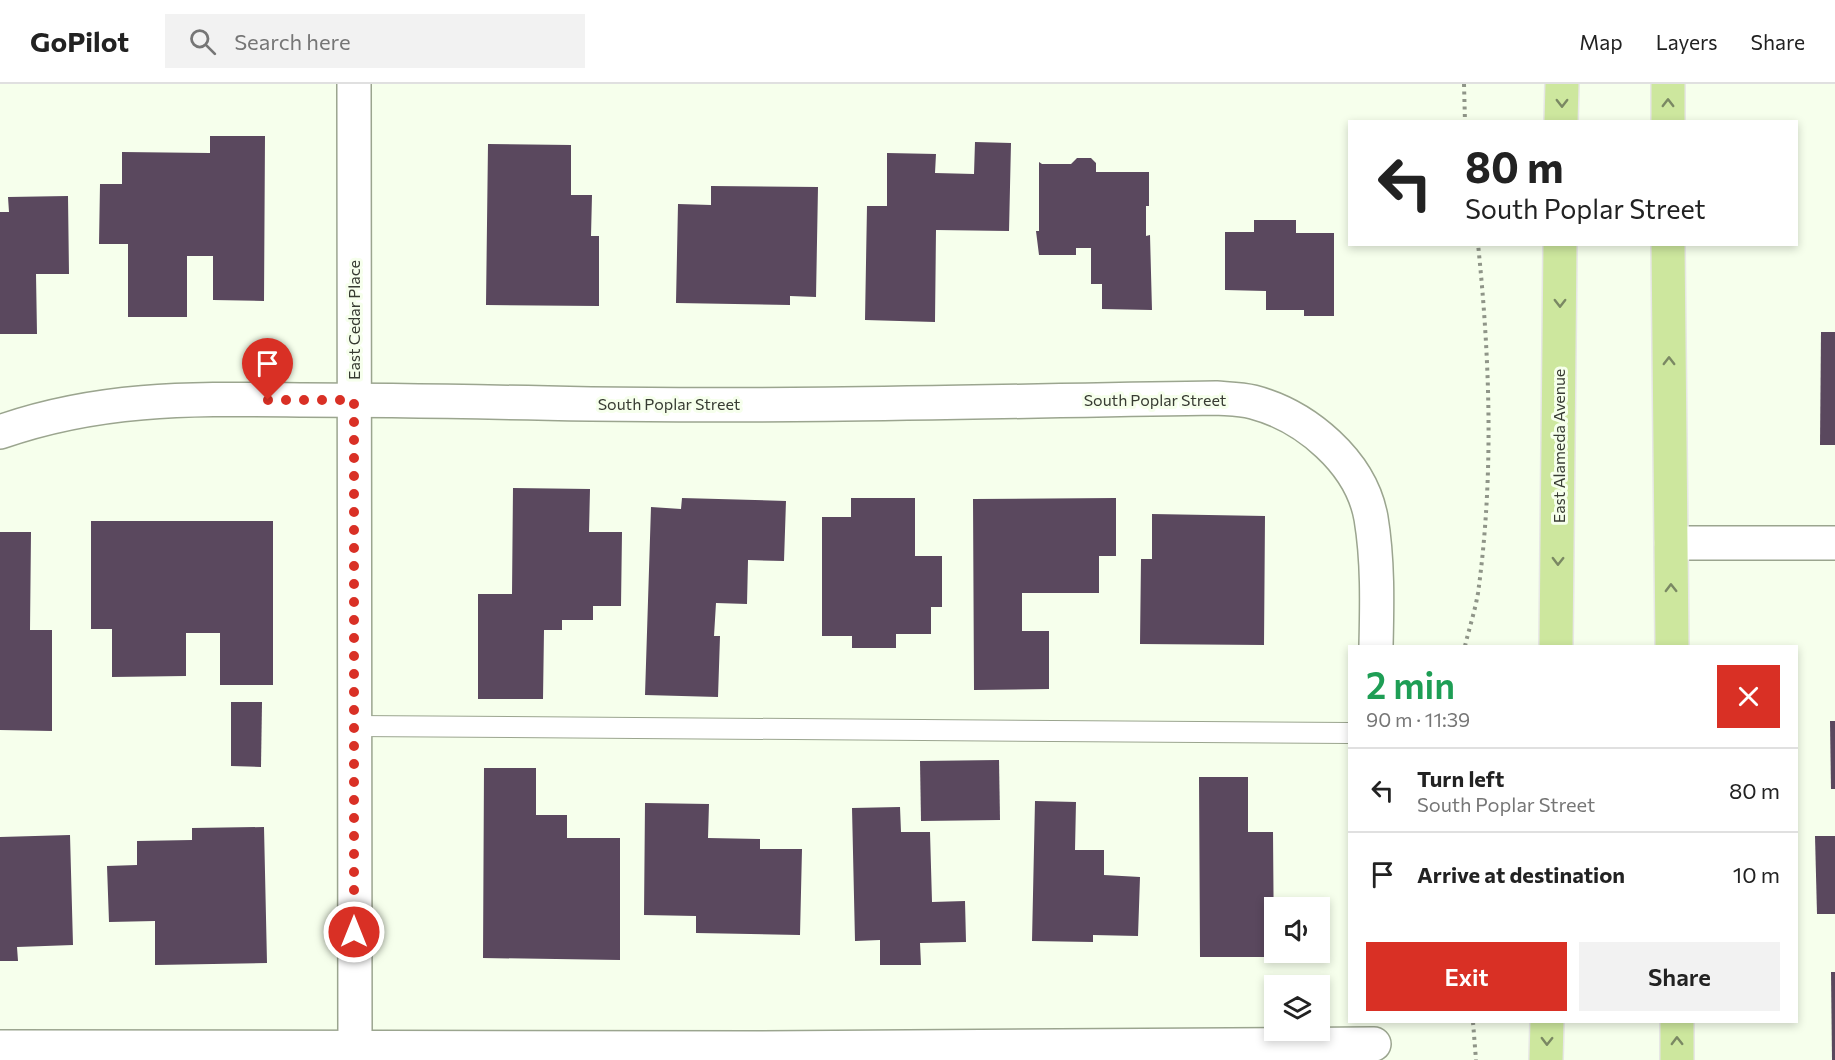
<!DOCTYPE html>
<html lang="en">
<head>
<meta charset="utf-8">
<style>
	:root { --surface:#fff; --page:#f2f2f2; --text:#222; --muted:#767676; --line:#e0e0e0; --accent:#d93025 }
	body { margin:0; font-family:Commissioner,sans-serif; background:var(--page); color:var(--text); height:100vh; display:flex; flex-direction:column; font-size:22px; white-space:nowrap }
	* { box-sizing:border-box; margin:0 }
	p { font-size:20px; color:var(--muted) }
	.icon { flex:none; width:33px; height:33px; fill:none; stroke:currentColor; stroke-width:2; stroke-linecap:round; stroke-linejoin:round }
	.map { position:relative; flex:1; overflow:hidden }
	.details { position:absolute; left:1348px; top:561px; width:450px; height:378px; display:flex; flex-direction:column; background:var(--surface); border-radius:0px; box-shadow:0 3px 9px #0003 }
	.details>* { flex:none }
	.hud { position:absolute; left:1348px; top:36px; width:450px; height:126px; border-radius:0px; box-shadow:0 3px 9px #0003; background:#fff; color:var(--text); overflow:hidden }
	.controls { position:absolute; left:1264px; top:813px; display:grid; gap:12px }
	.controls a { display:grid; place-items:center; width:66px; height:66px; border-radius:0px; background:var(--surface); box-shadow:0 3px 9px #0003; font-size:30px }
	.pin { position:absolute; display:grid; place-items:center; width:51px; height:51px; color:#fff; margin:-62px -26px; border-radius:50% 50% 50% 0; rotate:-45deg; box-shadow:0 0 6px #0007 }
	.pin .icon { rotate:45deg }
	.me { position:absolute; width:66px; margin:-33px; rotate:0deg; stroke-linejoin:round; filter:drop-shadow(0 0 4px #0008) }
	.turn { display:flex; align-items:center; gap:21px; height:126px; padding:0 18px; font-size:27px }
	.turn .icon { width:78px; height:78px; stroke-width:2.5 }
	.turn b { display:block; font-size:42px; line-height:51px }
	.round { display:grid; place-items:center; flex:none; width:63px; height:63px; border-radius:0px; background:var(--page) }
	.headline { display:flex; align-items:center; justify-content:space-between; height:102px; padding:0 18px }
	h1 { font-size:36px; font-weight:600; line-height:45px; color:#1e9e55 }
	.cta { display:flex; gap:12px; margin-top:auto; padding:12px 18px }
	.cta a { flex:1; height:69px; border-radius:0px; background:var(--accent); color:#fff; font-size:24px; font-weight:600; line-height:69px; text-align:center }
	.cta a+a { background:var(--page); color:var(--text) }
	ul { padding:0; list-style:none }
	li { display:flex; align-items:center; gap:18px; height:84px; padding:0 18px; border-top:2px solid var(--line) }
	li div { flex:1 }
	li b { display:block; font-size:22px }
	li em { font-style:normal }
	header { display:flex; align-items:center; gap:36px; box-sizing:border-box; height:84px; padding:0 30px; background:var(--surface); border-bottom:2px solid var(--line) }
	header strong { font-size:28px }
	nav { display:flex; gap:33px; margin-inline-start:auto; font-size:21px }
	.search { width:420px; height:54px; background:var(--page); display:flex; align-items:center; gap:15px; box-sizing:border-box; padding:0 21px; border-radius:0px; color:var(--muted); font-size:22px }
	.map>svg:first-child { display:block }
	.building { fill:#5a485e }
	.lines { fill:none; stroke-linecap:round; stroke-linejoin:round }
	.service-casing { stroke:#9ba58f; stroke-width:22 }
	.minor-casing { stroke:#9ba58f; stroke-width:36 }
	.primary-casing { stroke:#e7e7e6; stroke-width:36 }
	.path { stroke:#8f9588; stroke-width:4; stroke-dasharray:3 4.5; stroke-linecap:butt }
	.service { stroke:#fff; stroke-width:20 }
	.minor { stroke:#fff; stroke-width:33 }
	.primary { stroke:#cde79e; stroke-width:33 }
	.oneway { stroke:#7a8863 }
	.route { stroke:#d93025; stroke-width:10; stroke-dasharray:0 18 }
	.labels { text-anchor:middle; stroke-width:6; stroke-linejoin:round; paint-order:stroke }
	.street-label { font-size:16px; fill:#373b32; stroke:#f6ffec }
</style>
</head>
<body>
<header>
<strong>GoPilot</strong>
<div class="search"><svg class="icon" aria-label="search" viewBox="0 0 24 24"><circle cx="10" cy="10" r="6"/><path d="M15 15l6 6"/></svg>Search here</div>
<nav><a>Map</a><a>Layers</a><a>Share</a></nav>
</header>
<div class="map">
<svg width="1835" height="976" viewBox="0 0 1835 976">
	<rect width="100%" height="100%" fill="#f6ffec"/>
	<g class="building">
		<path d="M210 52H265L264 217 213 216V172H187V233H128V160H99L100 100H122V68L210 69Z"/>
		<path d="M975 58 1011 59 1009 147 936 146 935 238 865 236 867 122H887V69L936 70 935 89 974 90Z"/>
		<path d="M488 60 571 61V111H592L591 152H599V222L486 221Z"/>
		<path d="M1077 74H1091L1096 79V88H1149V122H1146V152L1150 151 1152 226 1102 225V200H1091V164H1076V171H1039L1036 147H1039V78L1042 80H1071Z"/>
		<path d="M711 102 818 103 816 213 790 212V221L676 219 678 120 711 121Z"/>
		<path d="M68 112 69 190H36L37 250H0V128H9L8 113Z"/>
		<path d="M1254 136H1296V149H1334V232H1304V226H1266V207L1225 206V148H1254Z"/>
		<path d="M1821 248H1835V361H1820Z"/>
		<path d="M513 404 590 405 589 448H622L621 522H593V536H562V546H544L543 615H478V510H512Z"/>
		<path d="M682 414 786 417 784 477 748 476 747 520 716 519 714 552H720L718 613 645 611 651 423 681 425Z"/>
		<path d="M851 414H915V472H942V523H931V550H896V564H852V552H822V433H851Z"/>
		<path d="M1116 414V472H1099V509H1022V547H1049V605L974 606 973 415Z"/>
		<path d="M1152 430 1265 432 1264 561 1140 560 1141 475H1152Z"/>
		<path d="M91 437H273V601H220V549H186V592L112 593V545H91Z"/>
		<path d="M0 448H31L30 546H52V647L0 646Z"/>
		<path d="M231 618H262L261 683 231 682Z"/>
		<path d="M1830 637H1835V705H1831Z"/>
		<path d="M999 676 1000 736 921 737 920 677Z"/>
		<path d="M484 684H536V731H567V754H620V876L483 874Z"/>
		<path d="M1199 693H1248V748H1273L1274 873H1200Z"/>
		<path d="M1035 717 1076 718 1075 766H1104V791L1140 793 1138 852 1093 851V858L1032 857Z"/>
		<path d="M645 719 709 720 708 754 760 755V765H802L800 851 696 849V832L644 831Z"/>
		<path d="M900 723 901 748H930L932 818 965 817 966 858 920 859 921 881H880V856L855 857 852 724Z"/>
		<path d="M264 743 267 879 155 881V837L109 838 107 782 137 781V757L192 756V744Z"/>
		<path d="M70 751 73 861 17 863 18 877H0V753Z"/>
		<path d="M1815 752H1835V830H1817Z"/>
		<path d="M1831 888H1835V976H1832Z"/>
	</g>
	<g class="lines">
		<defs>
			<path id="service" d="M354 642 1350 649"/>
			<g id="minor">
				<path d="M354 0 355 976"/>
				<path d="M0 348C103 312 196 315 303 316 399 316 495 318 591 320 799 323 1008 317 1216 314 1228 315 1241 315 1253 318 1306 332 1361 378 1371 434 1378 476 1377 520 1376 562"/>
				<path d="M1671 459H1835"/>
				<path d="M0 963 760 964 1374 960"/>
			</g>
			<g id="primary">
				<path d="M1668 0V38"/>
				<path d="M1561 38 1562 0"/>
				<path d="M1668 160 1672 562"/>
				<path d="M1556 562 1560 160"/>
				<path d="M1677 938V976"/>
				<path d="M1546 976 1547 938"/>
			</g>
		</defs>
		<use href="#service" class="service-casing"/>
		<use href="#minor" class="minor-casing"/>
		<use href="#primary" class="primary-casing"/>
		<g class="path">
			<path d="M1464 0 1465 38"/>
			<path d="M1465 562C1469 545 1475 527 1478 509 1494 393 1490 276 1478 160"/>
			<path d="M1473 938 1476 976"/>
		</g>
		<use href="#service" class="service"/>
		<use href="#minor" class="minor"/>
		<use href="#primary" class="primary"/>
	</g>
	<defs><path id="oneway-chevron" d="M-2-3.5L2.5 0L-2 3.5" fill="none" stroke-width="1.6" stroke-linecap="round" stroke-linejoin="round" transform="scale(1.5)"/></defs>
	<g class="oneway">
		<use href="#oneway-chevron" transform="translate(1562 19) rotate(90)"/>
		<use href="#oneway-chevron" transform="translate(1668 19) rotate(-90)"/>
		<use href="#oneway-chevron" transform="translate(1560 219) rotate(90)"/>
		<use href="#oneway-chevron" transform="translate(1669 277) rotate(-90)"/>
		<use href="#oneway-chevron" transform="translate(1558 477) rotate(91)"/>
		<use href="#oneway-chevron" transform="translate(1671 504) rotate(-91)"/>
		<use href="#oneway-chevron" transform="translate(1547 957) rotate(91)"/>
		<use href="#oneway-chevron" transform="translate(1677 957) rotate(-91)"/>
	</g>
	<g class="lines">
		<path class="route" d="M268 316H354V848"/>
	</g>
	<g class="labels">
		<g class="street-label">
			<text transform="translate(354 236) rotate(-90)" y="6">East Cedar Place</text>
			<text x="1155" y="322">South Poplar Street</text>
			<text x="669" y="326">South Poplar Street</text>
			<text transform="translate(1559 362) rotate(-90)" y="6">East Alameda Avenue</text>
		</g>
	</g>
</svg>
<div class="controls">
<a><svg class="icon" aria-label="sound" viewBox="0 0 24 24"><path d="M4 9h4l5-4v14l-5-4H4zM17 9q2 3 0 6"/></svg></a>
<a><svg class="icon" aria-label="layers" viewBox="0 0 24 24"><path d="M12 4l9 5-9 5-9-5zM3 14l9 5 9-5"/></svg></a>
</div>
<div class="pin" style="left:268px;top:316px;background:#d93025"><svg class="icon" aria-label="arrive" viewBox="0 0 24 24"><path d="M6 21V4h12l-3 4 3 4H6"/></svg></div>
<svg class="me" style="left:354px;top:848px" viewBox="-20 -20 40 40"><circle r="17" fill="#d93025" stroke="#fff" stroke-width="3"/><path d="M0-11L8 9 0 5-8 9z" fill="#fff"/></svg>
<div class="hud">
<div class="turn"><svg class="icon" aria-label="left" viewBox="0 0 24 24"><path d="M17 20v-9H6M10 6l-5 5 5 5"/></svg><div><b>80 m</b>South Poplar Street</div></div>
</div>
<section class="details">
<div class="headline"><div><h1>2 min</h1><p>90 m · 11:39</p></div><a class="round" style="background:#d93025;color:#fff"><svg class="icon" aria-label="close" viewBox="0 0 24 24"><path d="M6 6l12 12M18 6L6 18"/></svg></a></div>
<ul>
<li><svg class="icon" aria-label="left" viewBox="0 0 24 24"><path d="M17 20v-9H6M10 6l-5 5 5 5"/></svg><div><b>Turn left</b><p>South Poplar Street</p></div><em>80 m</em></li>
<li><svg class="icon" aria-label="arrive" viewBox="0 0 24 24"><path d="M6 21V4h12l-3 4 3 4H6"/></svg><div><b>Arrive at destination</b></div><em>10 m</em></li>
</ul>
<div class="cta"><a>Exit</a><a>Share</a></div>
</section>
</div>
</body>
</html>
